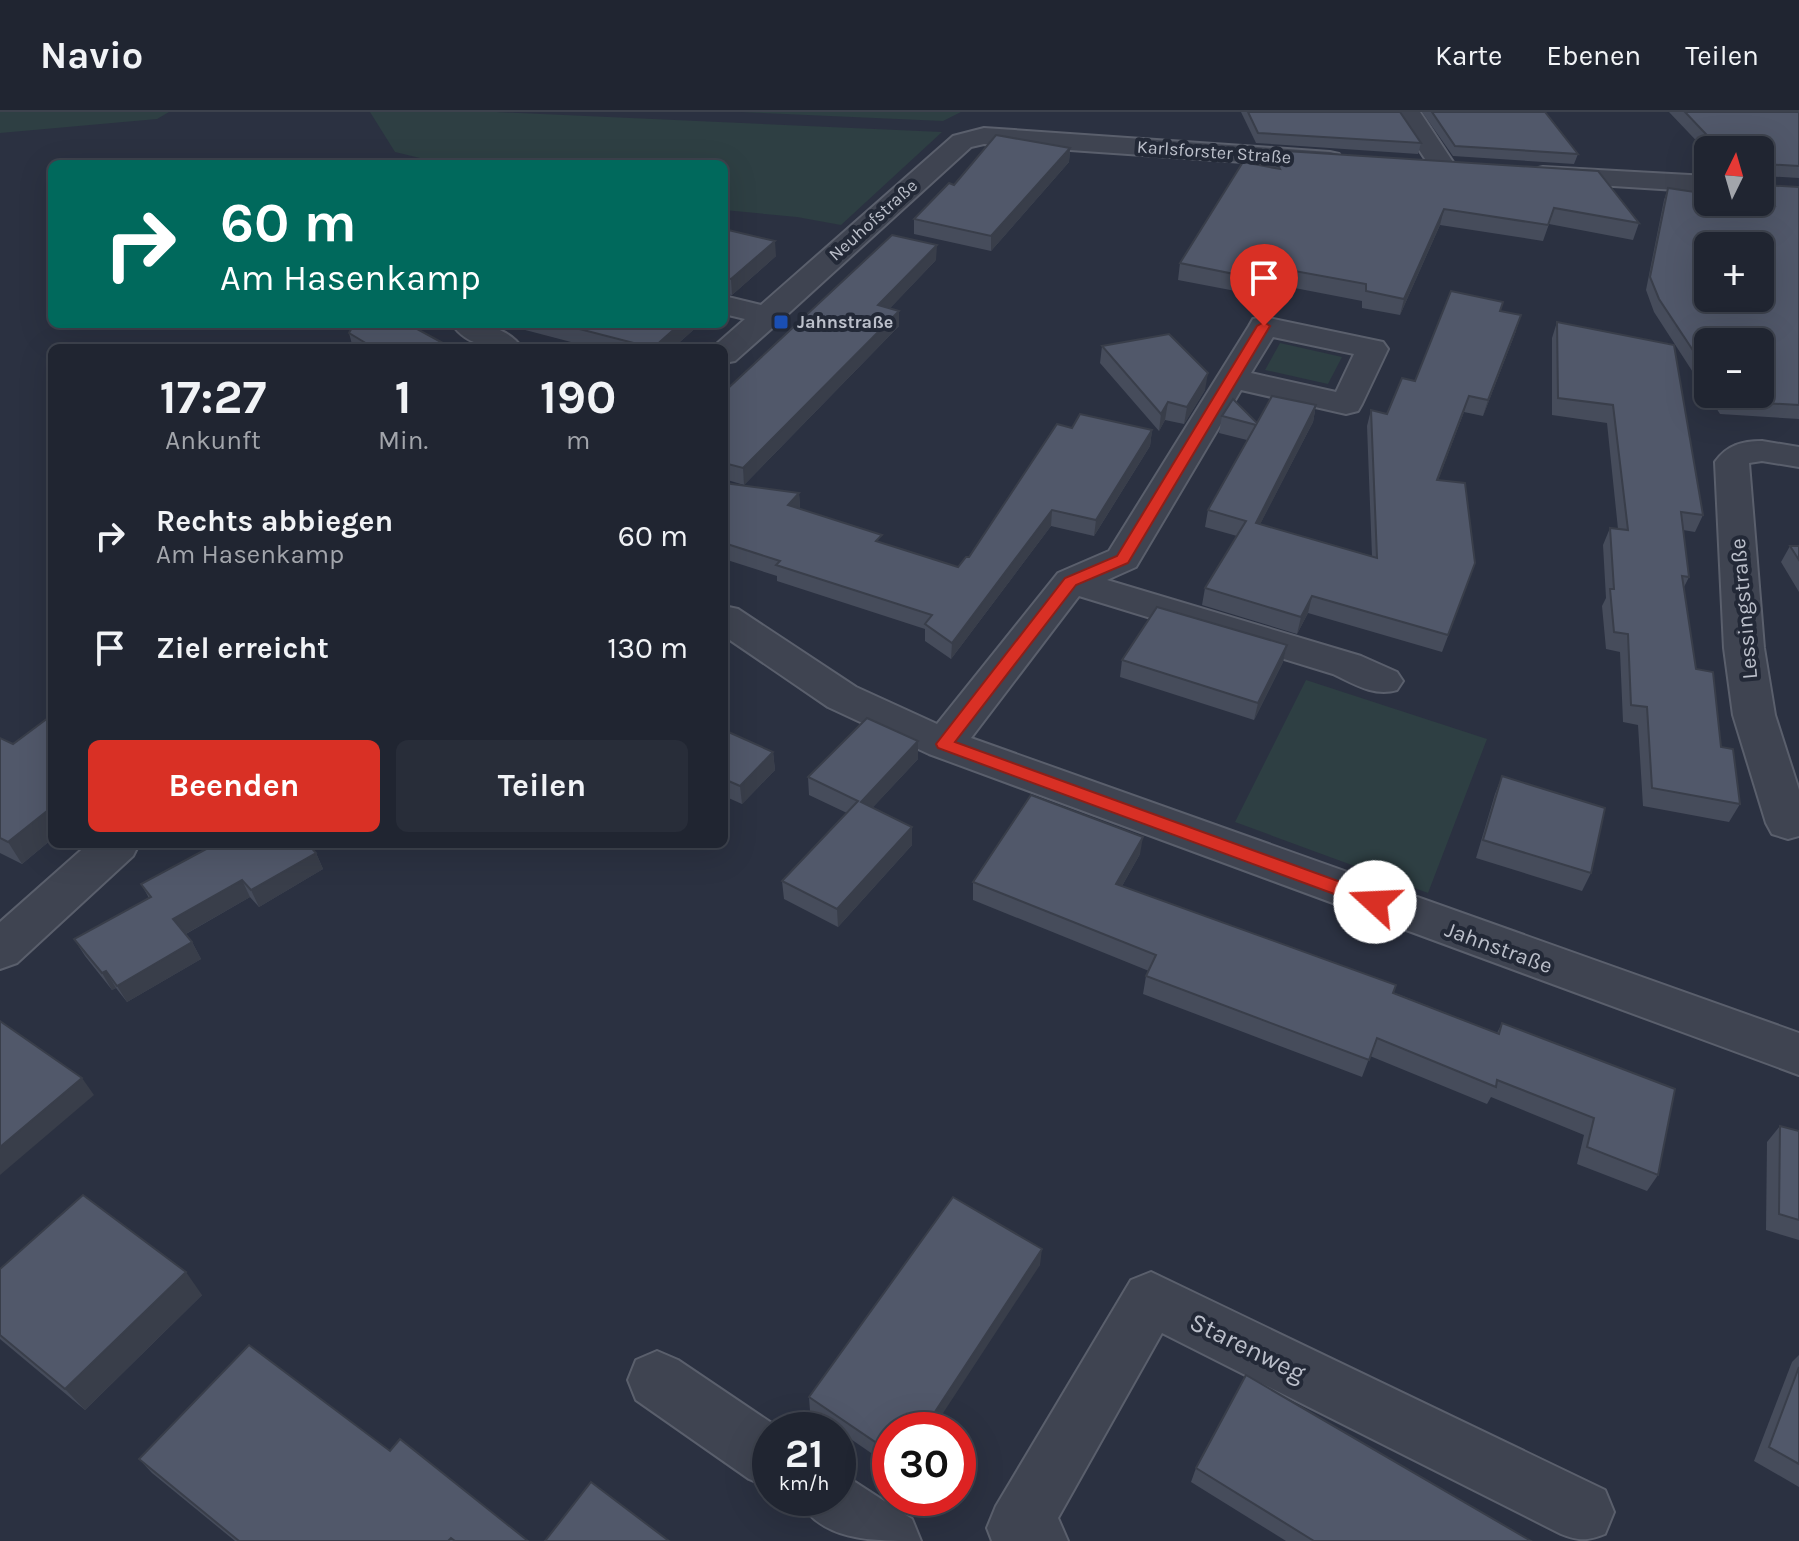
<!DOCTYPE html>
<html lang="de">
<head>
<meta charset="utf-8">
<style>
	:root { --surface:#202531; --page:#282d39; --text:#f1f3f6; --muted:#a2a5ab; --line:#3d424d; --accent:#d93025 }
	body { margin:0; font-family:Karla,sans-serif; background:var(--page); color:var(--text); height:100vh; display:flex; flex-direction:column; font-size:30px; white-space:nowrap }
	* { box-sizing:border-box; margin:0 }
	p { font-size:26px; color:var(--muted) }
	.icon { flex:none; width:44px; height:44px; fill:none; stroke:currentColor; stroke-width:2; stroke-linecap:round; stroke-linejoin:round }
	.map { position:relative; flex:1; overflow:hidden }
	.side { position:absolute; left:48px; top:232px; width:680px; height:504px; display:flex; flex-direction:column; background:var(--surface); border-radius:12px; box-shadow:0 8px 32px #0002,0 0 0 2px var(--line) }
	.side>* { flex:none }
	.banner { position:absolute; left:48px; top:48px; width:680px; height:168px; border-radius:12px; box-shadow:0 8px 32px #0002,0 0 0 2px var(--line); background:#00695c; color:#fff; overflow:hidden }
	.needle { width:52px; rotate:5deg }
	.fabs { position:absolute; left:1694px; top:24px; display:grid; gap:16px }
	.fabs a { display:grid; place-items:center; width:80px; height:80px; border-radius:12px; background:var(--surface); box-shadow:0 8px 32px #0002,0 0 0 2px var(--line); font-size:40px }
	.speed { position:absolute; left:752px; top:1300px; display:flex; gap:16px; font-size:40px; font-weight:700; text-align:center }
	.speed>* { display:grid; place-content:center; width:104px; height:104px; border-radius:50%; background:var(--surface); box-shadow:0 8px 32px #0002,0 0 0 2px var(--line); line-height:1 }
	.speed small { font-size:20px; font-weight:400 }
	.speed .limit { border:12px solid #d22; background:#fff; color:#111 }
	.pin { position:absolute; display:grid; place-items:center; width:68px; height:68px; color:#fff; margin:-82px -34px; border-radius:50% 50% 50% 0; rotate:-45deg; box-shadow:0 0 8px #0007 }
	.pin .icon { rotate:45deg }
	.me { position:absolute; width:88px; margin:-44px; rotate:290deg; stroke-linejoin:round; filter:drop-shadow(0 0 6px #0008) }
	.turn { display:flex; align-items:center; gap:28px; height:168px; padding:0 40px; font-size:36px }
	.turn .icon { width:104px; height:104px; stroke-width:2.5 }
	.turn b { display:block; font-size:56px; line-height:68px }
	.eta { display:flex; justify-content:space-evenly; align-items:center; height:136px; text-align:center }
	.eta b { font-size:48px; font-weight:700; line-height:56px }
	.action { display:flex; gap:16px; margin-top:auto; padding:16px 40px }
	.action a { flex:1; height:92px; border-radius:12px; background:var(--accent); color:#fff; font-size:32px; font-weight:700; line-height:92px; text-align:center }
	.action a+a { background:var(--page); color:var(--text) }
	ul { padding:0; list-style:none }
	li { display:flex; align-items:center; gap:24px; height:112px; padding:0 40px }
	li div { flex:1 }
	li b { display:block; font-size:30px }
	li em { font-style:normal }
	header { display:flex; align-items:center; gap:48px; box-sizing:border-box; height:112px; padding:0 40px; background:var(--surface); border-bottom:2px solid var(--line) }
	header strong { font-size:38px }
	nav { display:flex; gap:44px; margin-inline-start:auto; font-size:28px }
	.map>svg:first-child { display:block }
	.green { fill:#2e3f43 }
	.lines { fill:none; stroke-linecap:round; stroke-linejoin:round }
	.minor-casing { stroke:#5a5f6c; stroke-width:4 }
	.minor { fill:#3f4451; fill-rule:evenodd }
	.wall { fill:#464c5b; fill-rule:evenodd }
	.shaded-wall { fill:#393e4a }
	.building { fill:#51586a; stroke:#393e4a; stroke-width:2; fill-rule:evenodd }
	.route { fill:#d93025; stroke:#8d1f18; stroke-width:2 }
	.transit-dot { fill:#1a4fb4; stroke:#232937; stroke-width:3 }
	.labels { text-anchor:middle; stroke-width:8; stroke-linejoin:round; paint-order:stroke }
	.far-street-label { font-size:18px; fill:#bcc0cb; stroke:#232937 }
	.far-poi-label { font-size:18px; font-weight:bold; fill:#bcc0cb; stroke:#232937; text-anchor:start }
	.street-label { font-size:22px; fill:#bcc0cb; stroke:#232937 }
	.near-street-label { font-size:26px; fill:#bcc0cb; stroke:#232937 }
</style>
</head>
<body>
<header>
<strong>Navio</strong>
<nav><a>Karte</a><a>Ebenen</a><a>Teilen</a></nav>
</header>
<div class="map">
<svg width="1799" height="1429" viewBox="0 0 1799 1429">
	<rect width="100%" height="100%" fill="#2b3141"/>
	<g class="green">
		<path d="M0 0H169L157 7 0 21Z"/>
		<path d="M370 0H496L942 20 841 113 797 105 724 98V52H445L395 40Z"/>
		<path d="M741 0H961L943 9Z"/>
		<path d="M1280 231 1342 245 1328 272 1265 258Z"/>
		<path d="M1306 568 1487 627 1428 781 1235 710Z"/>
	</g>
	<g class="lines">
		<defs>
			<g id="minor">
				<path d="M1394 0H1420L1457 56 1453 62H1435Z"/>
				<path d="M984 16 1330 40 1339 42 1343 48 1339 54 1330 56 984 32 971 35 779 210 735 249 724 251V236H712L745 207 724 202V184L761 193 953 24Z"/>
				<path d="M1543 55 1708 64V80L1534 69 1530 63 1534 57Z"/>
				<path d="M1264 205 1383 230 1388 237 1362 292 1358 299 1346 302 1241 278 1136 455 1107 468 1361 544 1397 560 1403 569 1397 578C1374 585 1354 572 1333 562L1079 484 971 626 1799 921V963L929 642 828 595 724 524V494L738 497 856 575 937 612 1058 461 1109 439 1249 214 1253 207ZM1273 225 1354 242 1336 280 1251 261Z"/>
				<path d="M452 212C478 212 505 212 522 236 495 236 468 236 452 212Z"/>
				<path d="M1762 329 1799 335V355L1762 349 1749 351 1764 536 1775 603 1799 678V724L1788 727 1772 722 1766 711 1733 603 1724 536 1715 350C1727 333 1742 329 1762 329Z"/>
				<path d="M88 732H139L133 744 17 851 0 857V810Z"/>
				<path d="M1151 1160 1605 1378 1614 1400 1605 1422C1587 1429 1579 1429 1561 1422L1162 1221 1058 1406 1068 1429H992L987 1416 996 1394 1131 1168Z"/>
				<path d="M657 1239 678 1248 782 1318H770V1376L749 1367 636 1288 628 1268 636 1248Z"/>
				<path d="M838 1359 912 1407 921 1429C869 1429 821 1429 797 1386H838Z"/>
			</g>
		</defs>
		<use href="#minor" class="minor-casing"/>
		<use href="#minor" class="minor"/>
	</g>
	<g class="wall">
		<path d="M1241 0H1400L1421 31 1418 42 1256 31Z"/>
		<path d="M1422 0H1545L1578 42 1574 52 1453 44Z"/>
		<path d="M1669 0H1799V66L1762 64 1763 73 1799 75V307L1720 302 1654 200 1646 178 1664 88 1668 76 1708 90H1760V38H1708V41ZM1708 230 1760 282H1708Z"/>
		<path d="M1070 36 1069 50 991 139 914 122V107L954 73Z"/>
		<path d="M1270 38 1639 111 1633 128 1549 112 1543 129 1440 113 1400 203 1362 196V189L1253 168 1246 181 1178 168 1180 151 1268 55Z"/>
		<path d="M724 117 776 144 732 183 724 182Z"/>
		<path d="M936 148 890 196 899 214 744 373 724 367V280Z"/>
		<path d="M1500 199 1516 219 1483 304 1464 300 1438 368 1469 468 1442 540 1308 501 1297 522 1202 493 1205 476 1237 424 1205 415 1208 398 1247 328 1219 321 1222 304 1257 311 1316 293 1313 310 1260 412 1372 444 1367 314 1371 298 1387 302 1415 269Z"/>
		<path d="M1557 210 1703 403 1695 420 1683 418 1689 465 1684 475 1696 557 1740 692 1729 710 1643 694 1638 613 1623 610 1620 540 1606 537 1602 494 1606 486 1603 433 1610 416 1618 417 1607 311 1552 303V226Z"/>
		<path d="M502 212H700L673 236H594Z"/>
		<path d="M349 221 452 236H353Z"/>
		<path d="M1102 234 1205 278 1184 312 1165 308 1159 319 1100 251Z"/>
		<path d="M1072 316 1152 318 1150 334 1094 424 1051 414 951 547 925 529V517L777 469V464L724 447V371L799 381 800 397 882 431 958 455 969 445Z"/>
		<path d="M1790 434H1799V480L1781 450Z"/>
		<path d="M1287 533 1283 550 1254 608 1120 565 1122 548Z"/>
		<path d="M52 603V727L22 752 0 741V626L13 632Z"/>
		<path d="M724 618 773 640 775 658 742 692 724 684Z"/>
		<path d="M918 629V647L873 695 912 733 838 815 784 787 782 769 847 701 809 683 808 665Z"/>
		<path d="M1502 664 1591 761 1582 779 1476 746 1495 682Z"/>
		<path d="M205 732H308L316 741 323 757 259 795 250 785 186 822 192 830 201 847 127 890 116 876 112 878 85 844 74 827 149 786 141 772 207 736Z"/>
		<path d="M1140 742 1122 774 1497 921 1502 911 1658 1063 1647 1079 1577 1052 1584 1023 1491 985 1487 992 1370 944 1362 965 1143 882 1146 864 1149 859 973 788V770Z"/>
		<path d="M1780 1014 1799 1019V1128L1766 1118 1767 1030Z"/>
		<path d="M1040 1153 890 1318V1354L810 1299 809 1285Z"/>
		<path d="M0 1157 202 1183 85 1298 0 1227Z"/>
		<path d="M1799 1243V1375L1754 1349 1792 1250Z"/>
		<path d="M390 1339 528 1429H235L152 1361 139 1347Z"/>
		<path d="M1196 1356 1531 1429H1286L1191 1370Z"/>
	</g>
	<g class="shaded-wall">
		<path d="M1070 36 1069 50 991 139V124Z"/>
		<path d="M1444 97 1440 113 1400 203 1404 187Z"/>
		<path d="M775 129 776 144 732 183 731 167Z"/>
		<path d="M937 133 936 148 878 209V193Z"/>
		<path d="M1256 152 1253 168 1246 181 1249 165Z"/>
		<path d="M899 199V214L744 373 743 356Z"/>
		<path d="M1521 203 1516 219 1483 304 1488 288Z"/>
		<path d="M680 212H700L673 236H653Z"/>
		<path d="M1208 261 1205 278 1184 312 1187 295Z"/>
		<path d="M1469 284 1464 300 1432 385 1437 368Z"/>
		<path d="M1168 290 1165 308 1159 319 1161 302Z"/>
		<path d="M1316 293 1313 310 1252 428 1256 411Z"/>
		<path d="M1152 318 1150 334 1094 424 1096 408Z"/>
		<path d="M799 381 800 397 788 393Z"/>
		<path d="M1052 398 1051 414 951 547 952 531Z"/>
		<path d="M1312 484 1308 501 1297 522 1301 505Z"/>
		<path d="M1287 533 1283 550 1254 608 1258 591Z"/>
		<path d="M918 629V647L861 708V690Z"/>
		<path d="M773 640 775 658 742 692 740 674Z"/>
		<path d="M52 695V727L22 752 8 730Z"/>
		<path d="M912 715V733L838 815 837 797Z"/>
		<path d="M1143 725 1140 742 1113 790 1116 772Z"/>
		<path d="M316 741 323 757 259 795 251 778Z"/>
		<path d="M242 768 250 785 182 824 173 807Z"/>
		<path d="M192 830 201 847 127 890 117 874Z"/>
		<path d="M106 859 116 876 112 878 102 861Z"/>
		<path d="M82 966 94 983 0 1063V1035Z"/>
		<path d="M1042 1137 1040 1153 932 1318H923Z"/>
		<path d="M186 1160 202 1183 85 1298 65 1277Z"/>
	</g>
	<g class="building">
		<path d="M1248 0H1400L1421 31 1258 21Z"/>
		<path d="M1432 0H1545L1578 42 1455 34Z"/>
		<path d="M1685 0H1799V54L1765 52 1762 55 1763 73 1799 75V293L1726 289 1722 282H1760V230H1708V261L1659 187 1650 165 1668 76 1708 82V90H1755L1774 93 1760 78V38H1721ZM1708 134H1760V186H1708Z"/>
		<path d="M996 23 1070 36 991 124 914 107 949 71 954 73Z"/>
		<path d="M1270 38 1598 59 1639 111 1554 96 1548 113 1444 97 1404 187 1366 179V172L1256 152 1249 165 1180 151 1243 50 1280 57Z"/>
		<path d="M724 117 775 129 731 167 724 166Z"/>
		<path d="M892 123 937 133 878 193 899 199 743 356 724 351V280Z"/>
		<path d="M1451 179 1503 190 1500 199 1521 203 1488 288 1469 284 1437 368 1465 371 1475 451 1448 523 1312 484 1301 505 1205 476 1246 409 1208 398 1256 313 1222 304 1233 287 1257 311 1272 284 1316 293 1256 411 1377 446 1371 298 1387 302 1402 266 1415 269Z"/>
		<path d="M1557 210 1674 233 1703 403 1681 400 1689 465 1682 464 1696 557 1713 560 1721 635 1733 637 1740 692 1652 676 1647 595 1631 593 1628 522 1614 520 1610 477H1614L1610 416 1628 418 1613 293 1558 286Z"/>
		<path d="M354 212H408L452 236H374L349 221Z"/>
		<path d="M560 212H680L653 236Z"/>
		<path d="M1169 222 1208 261 1187 295 1168 290 1161 302 1102 234Z"/>
		<path d="M1080 302 1152 318 1096 408 1052 398 952 531 925 512 932 503 776 453 780 449 724 431V371L799 381 788 393 882 423 876 429 958 455 966 445H969L1057 312 1072 316Z"/>
		<path d="M1790 434H1799V448Z"/>
		<path d="M1157 495 1287 533 1258 591 1122 548Z"/>
		<path d="M52 603V695L8 730 0 726V626L13 632Z"/>
		<path d="M867 606 918 629 861 690 912 715 837 797 782 769 858 689 808 665Z"/>
		<path d="M724 618 773 640 740 674 724 667Z"/>
		<path d="M1502 664 1605 696 1591 761 1483 728Z"/>
		<path d="M1031 683 1143 725 1116 772 1396 873 1393 881 1499 922 1502 911 1675 977 1658 1063 1587 1035 1594 1006 1497 968 1496 975 1377 926 1369 948 1146 864 1156 843 973 770Z"/>
		<path d="M210 732H308L316 741 251 778 242 768 173 807 192 830 117 874 106 859 102 861 74 827 151 785 141 772 212 734Z"/>
		<path d="M0 909 82 966 0 1035Z"/>
		<path d="M1780 1014 1799 1019V1108L1779 1102Z"/>
		<path d="M83 1083 186 1160 65 1277 0 1223V1157Z"/>
		<path d="M953 1085 1042 1137 923 1318H890V1340L809 1285Z"/>
		<path d="M249 1233 390 1339 400 1327 528 1429H455L451 1426 448 1429H239L139 1347Z"/>
		<path d="M1799 1255V1352L1769 1335Z"/>
		<path d="M1246 1263 1531 1429H1314L1196 1356Z"/>
		<path d="M591 1370 669 1429H545Z"/>
	</g>
	<path class="route" d="M1264 210 1270 214 1128 451 1076 473 955 630 1382 785 1385 790 1382 795 1375 797 938 636 936 632 1065 466 1117 444 1257 214Z"/>
	<rect class="transit-dot" x="773" y="202" width="16" height="16" rx="4"/>
	<g class="labels">
		<g class="far-street-label">
			<text transform="translate(1214 40) rotate(4)" y="6">Karlsforster Straße</text>
			<text transform="translate(873 108) rotate(-42)" y="6">Neuhofstraße</text>
		</g>
		<g class="far-poi-label">
			<text x="797" y="216">Jahnstraße</text>
		</g>
		<g class="street-label">
			<text transform="translate(1743 497) rotate(-95)" y="8">Lessingstraße</text>
			<text transform="translate(1499 835) rotate(20)" y="8">Jahnstraße</text>
		</g>
		<g class="near-street-label">
			<text transform="translate(1248 1235) rotate(26)" y="9">Starenweg</text>
		</g>
	</g>
</svg>
<div class="fabs">
<a><svg class="needle" viewBox="-14 -14 28 28"><path d="M0-13l5 13h-10z" fill="#e53935"/><path d="M0 13l5-13h-10z" fill="#a2a5ab"/></svg></a>
<a>+</a>
<a>−</a>
</div>
<div class="speed"><div>21<small>km/h</small></div><div class="limit">30</div></div>
<div class="pin" style="left:1264px;top:214px;background:#d93025"><svg class="icon" aria-label="arrive" viewBox="0 0 24 24"><path d="M6 21V4h12l-3 4 3 4H6"/></svg></div>
<svg class="me" style="left:1375px;top:790px" viewBox="-20 -20 40 40"><circle r="19" fill="#fff"/><path d="M0-13L10 11 0 6-10 11z" fill="#d93025"/></svg>
<div class="banner">
<div class="turn"><svg class="icon" aria-label="right" viewBox="0 0 24 24"><path d="M7 20v-9h11M14 6l5 5-5 5"/></svg><div><b>60 m</b>Am Hasenkamp</div></div>
</div>
<section class="side">
<div class="eta">
<div><b>17:27</b><p>Ankunft</p></div>
<div><b>1</b><p>Min.</p></div>
<div><b>190</b><p>m</p></div>
</div>
<ul>
<li><svg class="icon" aria-label="right" viewBox="0 0 24 24"><path d="M7 20v-9h11M14 6l5 5-5 5"/></svg><div><b>Rechts abbiegen</b><p>Am Hasenkamp</p></div><em>60 m</em></li>
<li><svg class="icon" aria-label="arrive" viewBox="0 0 24 24"><path d="M6 21V4h12l-3 4 3 4H6"/></svg><div><b>Ziel erreicht</b></div><em>130 m</em></li>
</ul>
<div class="action"><a>Beenden</a><a>Teilen</a></div>
</section>
</div>
</body>
</html>
